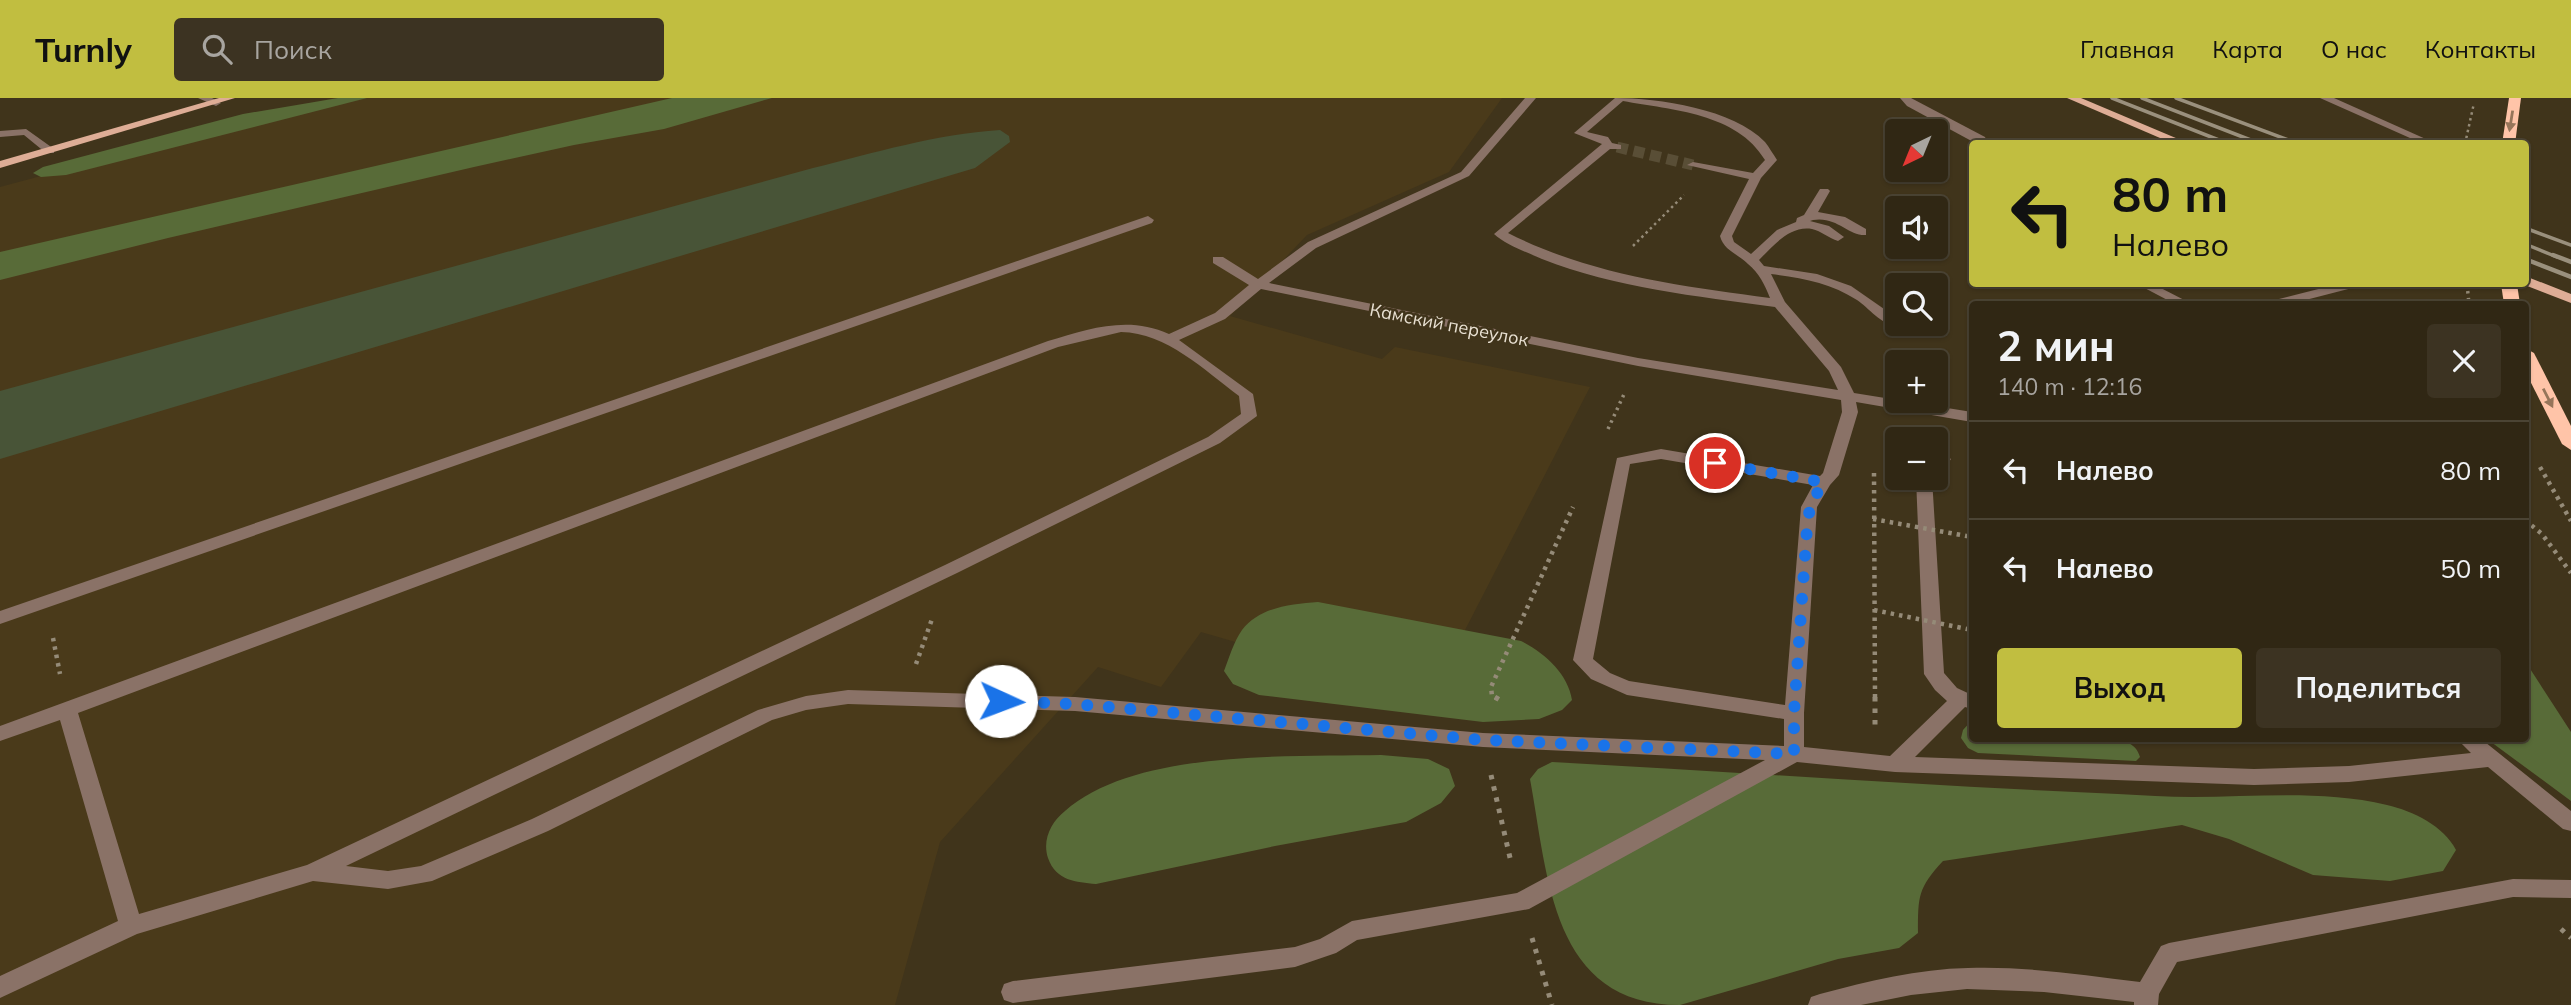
<!DOCTYPE html>
<html lang="ru">
<head>
<meta charset="utf-8">
<style>
	:root { --surface:#302714; --page:#3c3322; --text:#f1f3f6; --muted:#a8a5a0; --line:#4b4434; --accent:#c1be40 }
	body { margin:0; font-family:Mulish,sans-serif; background:var(--page); color:var(--text); height:100vh; display:flex; flex-direction:column; font-size:26px; white-space:nowrap }
	* { box-sizing:border-box; margin:0 }
	p { font-size:23px; color:var(--muted) }
	.icon { flex:none; width:38px; height:38px; fill:none; stroke:currentColor; stroke-width:2; stroke-linecap:round; stroke-linejoin:round }
	.map { position:relative; flex:1; overflow:hidden }
	.details { position:absolute; left:1969px; top:203px; width:560px; height:441px; display:flex; flex-direction:column; background:var(--surface); border-radius:7px; box-shadow:0 2px 5px #0004,0 0 0 2px var(--line) }
	.details>* { flex:none }
	.banner { position:absolute; left:1969px; top:42px; width:560px; height:147px; border-radius:7px; box-shadow:0 2px 5px #0004,0 0 0 2px var(--line); background:#c1be40; color:#111; overflow:hidden }
	.needle { width:46px; rotate:223deg }
	.fabs { position:absolute; left:1885px; top:21px; display:grid; gap:14px }
	.fabs a { display:grid; place-items:center; width:63px; height:63px; border-radius:7px; background:var(--surface); box-shadow:0 2px 5px #0004,0 0 0 2px var(--line); font-size:35px }
	.pin { position:absolute; display:grid; place-items:center; width:60px; height:60px; color:#fff; margin:-30px; border:4px solid #fff; border-radius:50%; box-shadow:0 2px 7px #0007 }
	.me { position:absolute; width:77px; margin:-38px; rotate:92deg; stroke-linejoin:round; filter:drop-shadow(0 0 5px #0008) }
	.turn { display:flex; align-items:center; gap:24px; height:147px; padding:0 28px; font-size:32px }
	.turn .icon { width:91px; height:91px; stroke-width:2.5 }
	.turn b { display:block; font-size:49px; line-height:60px }
	.round { display:grid; place-items:center; flex:none; width:74px; height:74px; border-radius:7px; background:var(--page) }
	.headline { display:flex; align-items:center; justify-content:space-between; height:119px; padding:0 28px }
	h1 { font-size:42px; font-weight:700; line-height:52px }
	.primary-button { display:flex; gap:14px; margin-top:auto; padding:14px 28px }
	.primary-button a { flex:1; height:80px; border-radius:7px; background:var(--accent); color:#111; font-size:28px; font-weight:700; line-height:80px; text-align:center }
	.primary-button a+a { background:var(--page); color:var(--text) }
	ul { padding:0; list-style:none }
	li { display:flex; align-items:center; gap:21px; height:98px; padding:0 28px; border-top:2px solid var(--line) }
	li div { flex:1 }
	li b { display:block; font-size:26px }
	li em { font-style:normal }
	header { display:flex; align-items:center; gap:42px; box-sizing:border-box; height:98px; padding:0 35px; background:var(--accent); color:#111 }
	header strong { font-size:33px }
	nav { display:flex; gap:38px; margin-inline-start:auto; font-size:24px }
	.search { width:490px; height:63px; background:var(--page); display:flex; align-items:center; gap:18px; box-sizing:border-box; padding:0 24px; border-radius:7px; color:var(--muted); font-size:26px }
	.map>svg:first-child { display:block }
	.built { fill:#4a3a1a }
	.green { fill:#485437 }
	.forest { fill:#586b38 }
	.lines { fill:none; stroke-linecap:round; stroke-linejoin:round }
	.minor-tunnel { stroke:#594e36; stroke-width:11; stroke-dasharray:11 6; stroke-linecap:butt }
	.path-far3 { stroke:#958b78; stroke-width:2.5; stroke-dasharray:2.5 3.5; stroke-linecap:butt }
	.path-far2 { stroke:#958b78; stroke-width:3.5; stroke-dasharray:2.5 4.5; stroke-linecap:butt }
	.path-far1 { stroke:#958b78; stroke-width:4.5; stroke-dasharray:3.5 5; stroke-linecap:butt }
	.path { stroke:#958b78; stroke-width:5; stroke-dasharray:4.5 7; stroke-linecap:butt }
	.minor { fill:#8a7267; fill-rule:evenodd }
	.major { fill:#dead96; fill-rule:evenodd }
	.highway { fill:#ffc4a8; fill-rule:evenodd }
	.rail-far1 { stroke:#9a907d; stroke-width:3.5 }
	.rail { stroke:#9a907d; stroke-width:4.5 }
	.path-bridge { stroke:#958b78; stroke-width:4.5; stroke-dasharray:3.5 5; stroke-linecap:butt }
	.oneway { fill:#96755a }
	.route { stroke:#1a73e8; stroke-width:12; stroke-dasharray:0 21.6 }
	.labels { text-anchor:middle; stroke-width:5; stroke-linejoin:round; paint-order:stroke }
	.far-street-label { font-size:18px; fill:#e8e0d2; stroke:#40341b }
</style>
</head>
<body>
<header>
<strong>Turnly</strong>
<div class="search"><svg class="icon" aria-label="search" viewBox="0 0 24 24"><circle cx="10" cy="10" r="6"/><path d="M15 15l6 6"/></svg>Поиск</div>
<nav><a>Главная</a><a>Карта</a><a>О нас</a><a>Контакты</a></nav>
</header>
<div class="map">
<svg width="2571" height="907" viewBox="0 0 2571 907">
	<rect width="100%" height="100%" fill="#40341b"/>
	<path class="built" d="M333 0H1502L1449 74 1307 137 1230 218 1382 261 1395 249 1590 289 1430 600 1201 534 1161 589 1098 569 940 744 895 907H0V89Z"/>
	<path class="green" d="M1000 32 1009 38 1010 44 975 70 0 361V293L813 70C874 55 936 36 1000 32Z"/>
	<g class="forest">
		<path d="M338 0H367L66 77 41 79 33 75 43 69 243 16Z"/>
		<path d="M672 0H772L664 31 574 47 474 69 168 140 0 182V154Z"/>
		<path d="M1318 504 1521 543C1545 555 1568 576 1572 602L1562 612 1539 621 1483 624 1259 597 1233 586 1224 573C1229 560 1234 543 1242 532 1260 509 1291 506 1318 504Z"/>
		<path d="M2525 563 2571 634V703L2487 641 2525 640Z"/>
		<path d="M1972 622V640L2112 641C2125 643 2136 645 2140 659L2136 663 1978 655 1968 650 1961 640 1963 632Z"/>
		<path d="M1381 657 1428 661 1449 671 1455 688 1441 705 1406 724 1275 748 1096 786C1076 784 1056 783 1048 760 1042 742 1051 724 1065 713 1135 651 1291 659 1381 657Z"/>
		<path d="M1552 664C1741 674 1929 688 2118 696 2143 697 2168 699 2192 699 2258 699 2323 692 2387 707 2413 713 2444 728 2456 752L2443 773 2390 783 2313 777 2229 741 2182 727 1943 763C1918 790 1918 798 1918 835L1899 850 1838 861 1680 907C1551 907 1548 778 1530 681L1538 671Z"/>
	</g>
	<g class="lines">
		<path class="minor-tunnel" d="M1617 49 1693 67"/>
		<g class="path-far3">
			<path d="M2465 46 2474 5"/>
			<path d="M1633 148 1684 97"/>
		</g>
		<g class="path-far2">
			<path d="M2467 186 2469 206"/>
			<path d="M1608 331 1625 294"/>
		</g>
		<g class="path-far1">
			<path d="M2540 369 2571 423"/>
			<path d="M1874 375 1875 601"/>
			<path d="M2525 422 2542 436 2571 475"/>
			<path d="M53 540 60 576"/>
			<path d="M916 566 932 521"/>
			<path d="M1498 601 1492 598 1491 589 1573 409"/>
		</g>
		<g class="path">
			<path d="M1495 599 1503 604"/>
			<path d="M1875 599V628"/>
			<path d="M1491 677 1511 764"/>
			<path d="M2561 831 2571 840"/>
			<path d="M1532 840 1552 907"/>
		</g>
		<g class="minor">
			<path d="M198 0H212L221 5 216 8Z"/>
			<path d="M1525 0H1536L1469 78 1316 150 1269 185 1638 260 1838 292 1829 273 1775 209C1696 198 1616 190 1542 161 1526 154 1506 147 1494 136L1602 46 1574 35 1615 0C1658 0 1734 11 1765 44 1769 49 1773 56 1777 62L1761 80 1732 138 1734 144 1751 156 1777 132 1796 124 1797 120 1804 117 1820 91H1828L1830 93 1818 114 1845 119 1866 131V137C1848 138 1837 118 1813 122L1810 123 1829 128 1844 139 1838 143C1829 140 1821 133 1812 131 1790 127 1773 148 1759 162L1764 168 1817 176 1851 188 1897 220 1899 227C1884 230 1869 210 1857 202 1831 185 1802 180 1771 176L1785 204 1841 269 1854 295 1972 314V324L1856 304 1858 314 1839 377 1830 387 1817 409 1804 615V649L1890 658 1947 603 1935 592 1924 576 1916 380H1932L1944 575 1957 590 1972 597V611L1965 609 1915 659 2254 671 2349 668 2471 655 2456 640H2480L2571 713V733L2563 731 2488 669 2349 684 2254 687 1895 674 1797 664 1529 811 1357 842 1336 855 1295 869 1013 905 1004 902 1001 894 1004 886 1013 883 1295 849 1320 841 1352 823 1517 795 1765 662 1483 649 1075 613 848 606 806 612 772 622 548 733 432 783 388 791 313 783 137 836 0 900V878L118 823 60 622 0 643V628L1048 243C1088 231 1128 217 1169 236L1215 215 1249 187 1213 165V159H1223L1258 181 1308 144 1461 74ZM1623 3C1672 12 1737 15 1765 62L1753 75 1693 64 1687 67 1749 81 1720 138C1724 153 1737 155 1748 166 1759 175 1765 187 1770 200 1680 188 1591 177 1508 135L1610 51H1621V47L1612 45 1608 39 1587 34ZM1261 191 1638 268 1841 302 1842 314 1823 375 1820 378 1661 351 1617 360 1573 562 1591 581 1627 597 1784 621V648L1483 635 1075 599 848 592 806 598 758 612 532 721 421 768 388 773 346 768 957 475 1220 345 1257 318 1253 296 1179 242 1225 221ZM1121 234C1167 235 1204 272 1239 298L1241 316 1208 339 945 467 307 767 139 816 78 615 1058 249ZM1661 361 1813 387 1801 409 1785 607 1629 583 1610 575 1593 561 1630 366Z"/>
			<path d="M1900 0H1911L1985 39 1988 46H1977L1907 8Z"/>
			<path d="M2320 0H2334L2428 42 2419 44Z"/>
			<path d="M26 31 54 51V55H46L24 37 0 39V33Z"/>
			<path d="M1148 118 1154 122 1152 125 0 526V513Z"/>
			<path d="M2137 186H2153L2192 206H2175Z"/>
			<path d="M2338 186H2358L2356 189 2290 206H2269L2271 203Z"/>
			<path d="M1943 356 1951 361 1949 364 1936 368V358Z"/>
			<path d="M2513 781 2571 782V800L2513 799 2177 864 2159 896 2158 907H2134V904L2044 894 1967 891 1911 897 1861 907H1808L1811 899 1820 896C1869 883 1918 871 1968 870 2026 868 2083 877 2140 884L2161 848 2169 845Z"/>
		</g>
		<g class="major">
			<path d="M219 0H235L0 70V63Z"/>
			<path d="M2067 0H2081L2190 46H2174Z"/>
			<path d="M2525 178 2571 196V205L2522 186H2525Z"/>
		</g>
		<g class="highway">
			<path d="M2509 0H2521L2515 46H2502Z"/>
			<path d="M2501 186H2517L2520 206H2504Z"/>
			<path d="M2525 250 2534 255 2571 328V352L2562 346 2525 273Z"/>
		</g>
		<g class="rail-far1">
			<path d="M2112 0 2229 46"/>
			<path d="M2142 0 2261 46"/>
			<path d="M2176 0 2299 46"/>
			<path d="M2525 130 2571 147"/>
			<path d="M2525 146 2557 159"/>
		</g>
		<g class="rail">
			<path d="M2553 157 2571 164"/>
			<path d="M2525 161 2571 179"/>
		</g>
		<g class="path-bridge">
			<path d="M1873 421 1972 439"/>
			<path d="M1874 512 1972 532"/>
		</g>
	</g>
	<defs><path id="oneway-solid" d="M-6-.8H1V-3.2L6.5 0L1 3.2V.8H-6Z" transform="scale(1.75)"/></defs>
	<g class="oneway">
		<use href="#oneway-solid" transform="translate(2511 23) rotate(99)"/>
		<use href="#oneway-solid" transform="translate(2548 300) rotate(63)"/>
	</g>
	<g class="lines">
		<path class="route" d="M1001 603 1074 606 1483 642 1794 656V615L1807 430 1810 409 1823 384 1715 365"/>
	</g>
	<g class="labels">
		<g class="far-street-label">
			<text transform="translate(1449 227) rotate(11)" y="6">Камский переулок</text>
		</g>
	</g>
</svg>
<div class="fabs">
<a><svg class="needle" viewBox="-14 -14 28 28"><path d="M0-13l5 13h-10z" fill="#e53935"/><path d="M0 13l5-13h-10z" fill="#a8a5a0"/></svg></a>
<a><svg class="icon" aria-label="sound" viewBox="0 0 24 24"><path d="M4 9h4l5-4v14l-5-4H4zM17 9q2 3 0 6"/></svg></a>
<a><svg class="icon" aria-label="search" viewBox="0 0 24 24"><circle cx="10" cy="10" r="6"/><path d="M15 15l6 6"/></svg></a>
<a>+</a>
<a>−</a>
</div>
<div class="pin" style="left:1715px;top:365px;background:#d93025"><svg class="icon" aria-label="arrive" viewBox="0 0 24 24"><path d="M6 21V4h12l-3 4 3 4H6"/></svg></div>
<svg class="me" style="left:1001px;top:603px" viewBox="-20 -20 40 40"><circle r="19" fill="#fff"/><path d="M0-13L10 11 0 6-10 11z" fill="#1a73e8"/></svg>
<div class="banner">
<div class="turn"><svg class="icon" aria-label="left" viewBox="0 0 24 24"><path d="M17 20v-9H6M10 6l-5 5 5 5"/></svg><div><b>80 m</b>Налево</div></div>
</div>
<section class="details">
<div class="headline"><div><h1>2 мин</h1><p>140 m · 12:16</p></div><a class="round"><svg class="icon" aria-label="close" viewBox="0 0 24 24"><path d="M6 6l12 12M18 6L6 18"/></svg></a></div>
<ul>
<li><svg class="icon" aria-label="left" viewBox="0 0 24 24"><path d="M17 20v-9H6M10 6l-5 5 5 5"/></svg><div><b>Налево</b></div><em>80 m</em></li>
<li><svg class="icon" aria-label="left" viewBox="0 0 24 24"><path d="M17 20v-9H6M10 6l-5 5 5 5"/></svg><div><b>Налево</b></div><em>50 m</em></li>
</ul>
<div class="primary-button"><a>Выход</a><a>Поделиться</a></div>
</section>
</div>
</body>
</html>
